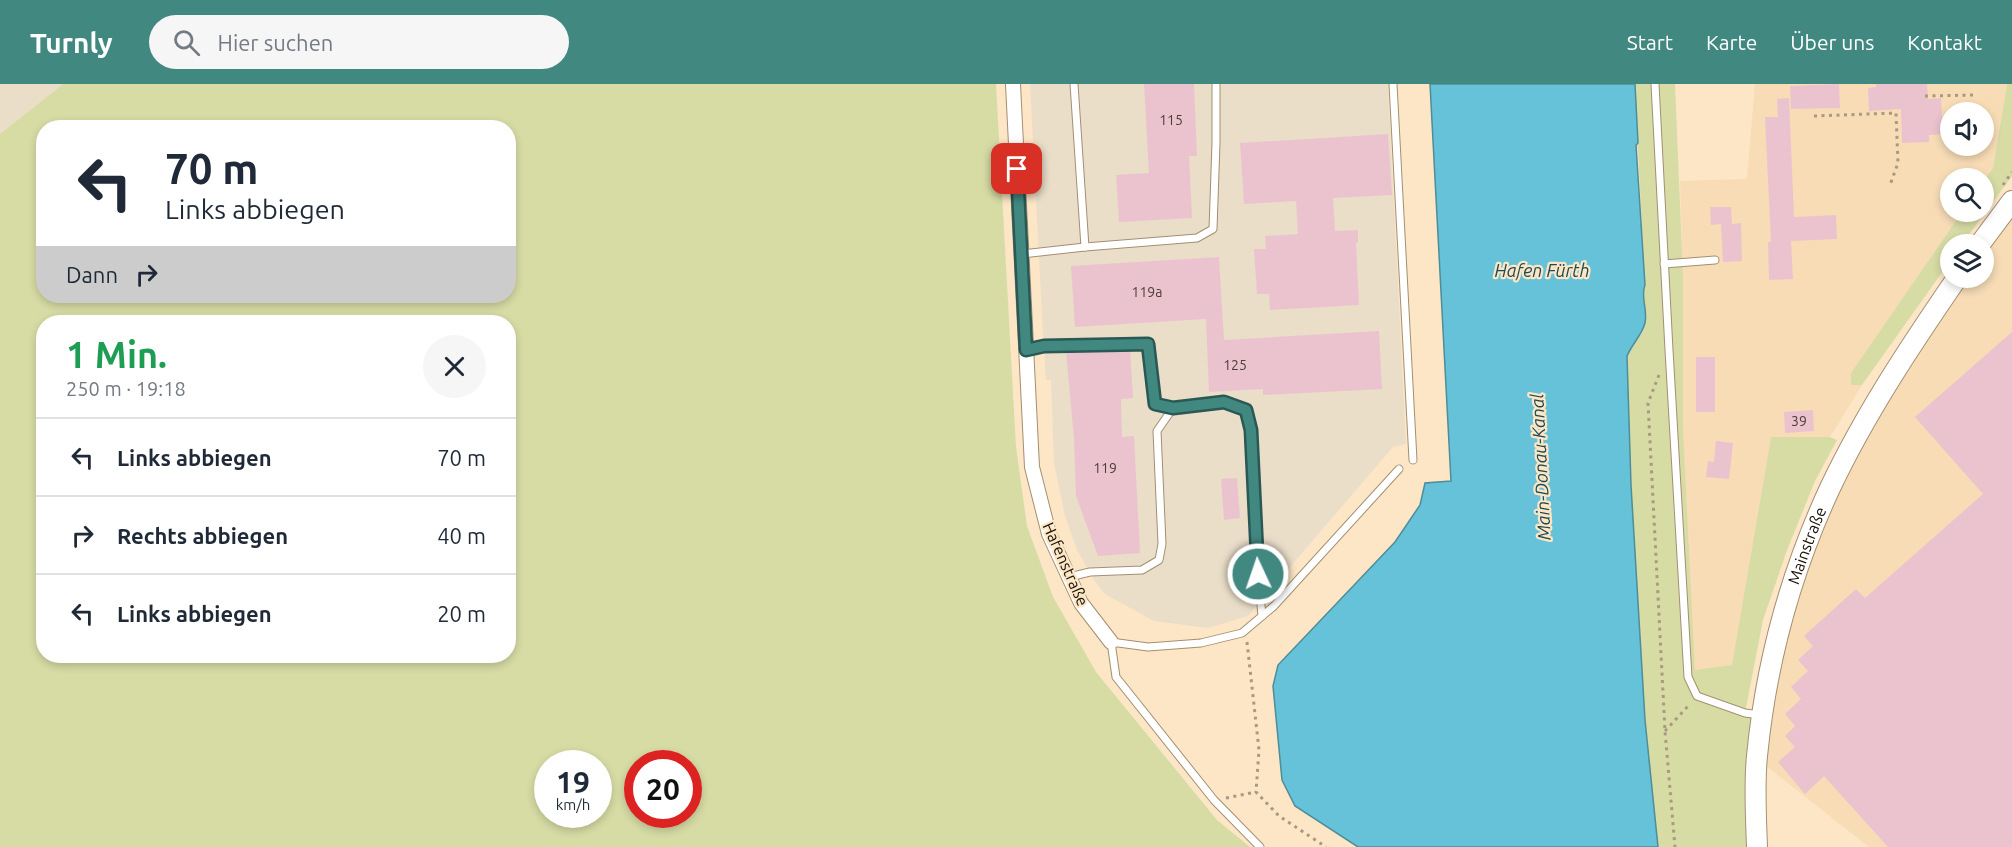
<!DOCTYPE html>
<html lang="de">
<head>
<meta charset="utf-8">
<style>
	:root { --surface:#fff; --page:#f6f6f7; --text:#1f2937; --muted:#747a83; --line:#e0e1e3; --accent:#418881 }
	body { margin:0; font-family:Ubuntu,sans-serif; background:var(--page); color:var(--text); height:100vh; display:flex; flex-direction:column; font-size:22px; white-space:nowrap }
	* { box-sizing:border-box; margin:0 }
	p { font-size:20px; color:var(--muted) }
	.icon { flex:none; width:33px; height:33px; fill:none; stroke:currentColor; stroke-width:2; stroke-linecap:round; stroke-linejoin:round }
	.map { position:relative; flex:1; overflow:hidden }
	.sheet { position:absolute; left:36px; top:231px; width:480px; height:348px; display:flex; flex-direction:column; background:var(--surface); border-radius:24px; box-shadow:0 3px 9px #0003 }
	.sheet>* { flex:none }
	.top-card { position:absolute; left:36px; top:36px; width:480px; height:183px; border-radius:24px; box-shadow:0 3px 9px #0003; background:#fff; color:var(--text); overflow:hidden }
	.fabs { position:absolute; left:1940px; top:18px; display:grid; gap:12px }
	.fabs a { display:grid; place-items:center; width:54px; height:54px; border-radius:50%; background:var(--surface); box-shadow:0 3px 9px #0003; font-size:30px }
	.speed { position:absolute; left:534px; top:666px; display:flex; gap:12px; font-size:30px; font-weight:700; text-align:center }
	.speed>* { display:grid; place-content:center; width:78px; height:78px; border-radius:50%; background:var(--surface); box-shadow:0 3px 9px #0003; line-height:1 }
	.speed small { font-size:15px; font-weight:400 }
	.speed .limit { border:9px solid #d22; background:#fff; color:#111 }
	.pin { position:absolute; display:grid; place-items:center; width:51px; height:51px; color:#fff; margin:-26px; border-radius:12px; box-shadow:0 3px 9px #0006 }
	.me { position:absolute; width:66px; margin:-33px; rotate:357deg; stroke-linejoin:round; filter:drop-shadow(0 0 4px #0008) }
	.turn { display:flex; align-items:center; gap:21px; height:126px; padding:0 30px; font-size:27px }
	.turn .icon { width:78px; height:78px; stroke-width:2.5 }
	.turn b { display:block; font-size:42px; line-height:51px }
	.then { display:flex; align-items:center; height:57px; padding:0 30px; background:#0003; gap:12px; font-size:22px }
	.round { display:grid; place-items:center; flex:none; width:63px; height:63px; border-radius:32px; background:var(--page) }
	.overview { display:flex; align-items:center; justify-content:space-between; height:102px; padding:0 30px }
	h1 { font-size:36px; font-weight:700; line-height:45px; color:#1e9e55 }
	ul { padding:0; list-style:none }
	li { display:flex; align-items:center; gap:18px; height:78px; padding:0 30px; border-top:2px solid var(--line) }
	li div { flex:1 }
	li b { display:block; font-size:22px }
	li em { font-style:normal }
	header { display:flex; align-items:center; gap:36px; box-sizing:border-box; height:84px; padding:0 30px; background:var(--accent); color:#fff }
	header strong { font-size:28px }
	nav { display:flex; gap:33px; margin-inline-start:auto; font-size:21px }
	.search { width:420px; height:54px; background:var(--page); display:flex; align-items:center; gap:15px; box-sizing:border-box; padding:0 21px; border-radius:33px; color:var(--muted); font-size:22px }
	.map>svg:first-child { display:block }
	.built { fill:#f7dcb6; fill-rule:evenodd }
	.industrial { fill:#eadec9 }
	.green { fill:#d7dca5; fill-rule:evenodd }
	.water { fill:#65c2d8; stroke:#4e8d99; stroke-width:1.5 }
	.building { fill:#ebc3cf }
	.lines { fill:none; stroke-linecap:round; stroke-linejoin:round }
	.service-casing { stroke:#a38f72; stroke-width:9 }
	.minor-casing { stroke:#a38f72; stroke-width:16 }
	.secondary-casing { stroke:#a38f72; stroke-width:22 }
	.path { stroke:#aa9981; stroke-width:3; stroke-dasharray:3 4.5; stroke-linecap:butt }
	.service { stroke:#fff; stroke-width:7 }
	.minor { stroke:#fff; stroke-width:14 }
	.secondary { stroke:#fff; stroke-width:20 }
	.route-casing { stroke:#2a5854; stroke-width:15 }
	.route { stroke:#418881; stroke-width:10 }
	.labels { text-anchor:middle; stroke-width:4.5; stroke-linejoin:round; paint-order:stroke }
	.number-label { font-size:14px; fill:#4c3d38 }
	.street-label { font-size:16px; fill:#171006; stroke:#fce6c6 }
	.water-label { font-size:18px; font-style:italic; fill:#1f4953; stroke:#fce6c6 }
</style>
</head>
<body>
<header>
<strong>Turnly</strong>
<div class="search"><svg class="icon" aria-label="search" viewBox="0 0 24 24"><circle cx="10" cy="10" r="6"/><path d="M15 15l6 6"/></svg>Hier suchen</div>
<nav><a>Start</a><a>Karte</a><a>Über uns</a><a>Kontakt</a></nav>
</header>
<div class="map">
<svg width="2012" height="763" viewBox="0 0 2012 763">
	<rect width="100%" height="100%" fill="#fce6c6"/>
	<g class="built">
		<path d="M1755 0H2007L1993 84 1983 98V94H1950V128H1962L1851 289V300L1862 301 1830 353H1771L1732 582 1695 586 1683 343V192L1680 97 1747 95ZM1950 28H1983V62H1950Z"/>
		<path d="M2012 117V763H1869L1756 674 1762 631 1830 404 1957 194H1983V160Z"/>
	</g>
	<g class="industrial">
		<path d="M0 0H63L0 50Z"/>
		<path d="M1030 0H1388L1406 360 1393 363 1248 532 1208 544 1154 537 1105 510 1094 496 1077 466 1065 432 1054 379 1051 296H1046L1043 251Z"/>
	</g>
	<g class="green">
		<path d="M63 0H996L1016 363 1027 442 1053 513 1096 588 1217 736 1250 763H0V50ZM44 44H508V212H44ZM44 238H508V572H44ZM548 680H598V730H548ZM638 680H688V730H638Z"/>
		<path d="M1635 0H1675L1683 192V343L1695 586 1732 581 1771 353H1830L1837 356 1815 397 1787 466 1763 536 1745 629 1762 631 1757 763H1658L1645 636 1631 401 1627 272 1643 247 1646 234 1643 206 1645 201 1638 65 1636 61 1638 58Z"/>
		<path d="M2007 0H2012V92L1962 160H1950V177L1862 301H1851V289L1962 128H1983V98L1993 84Z"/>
	</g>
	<path class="water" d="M1430 0H1635L1638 59 1636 61 1645 201C1640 212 1648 226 1645 239 1642 251 1632 260 1627 272L1631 401 1645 636 1658 763H1358L1295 722 1282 696 1273 602 1278 581 1395 458 1420 421 1425 399 1451 397Z"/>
	<g class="building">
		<path d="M1144 0H1194L1197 72H1189L1192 134 1119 138 1116 91 1149 89Z"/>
		<path d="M1839 0 1840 24 1791 25 1790 2Z"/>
		<path d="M1876 0H1927L1928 15 1941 14 1943 50 1929 51V58L1902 59 1901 25 1869 27 1868 4 1876 3Z"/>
		<path d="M1789 14 1794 133 1836 131 1837 155 1791 157 1793 195 1769 196 1768 158H1771L1765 33H1778L1777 15Z"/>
		<path d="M1388 50 1392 111 1333 114 1335 147 1358 146V158L1356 159 1359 221 1270 226 1269 210H1257L1254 165H1266L1265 152 1298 150 1296 117 1244 120 1240 59Z"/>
		<path d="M1710 123H1731L1732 140 1741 139 1742 177 1723 178 1721 140 1711 141Z"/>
		<path d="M1219 173 1224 256 1379 247 1382 305 1263 311V305L1209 308 1206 235 1075 243 1071 182Z"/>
		<path d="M2012 248V763H1888L1824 692 1805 710 1778 678 1795 663 1785 652 1795 642 1785 630 1801 615 1791 603 1808 587 1798 576 1813 562 1804 552 1856 505 1865 514 1983 410 1915 333Z"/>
		<path d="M1130 266 1133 314 1121 315 1122 353 1134 352 1140 469 1098 472 1076 412 1074 355 1066 267Z"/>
		<rect x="1696" y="273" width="19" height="55"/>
		<path d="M1813 326 1814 347 1785 349 1784 328Z"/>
		<path d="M1716 357 1733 359 1729 395 1706 393 1708 377 1714 378Z"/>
		<path d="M1237 394 1240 434 1224 436 1221 395Z"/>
	</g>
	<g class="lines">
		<defs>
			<g id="service">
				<path d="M1393 0 1413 376"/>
				<path d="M1655 0 1669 266 1688 593 1697 612 1745 629 1761 631"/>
				<path d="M1085 163 1197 154 1213 145 1216 59V0"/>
				<path d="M1022 170 1085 163 1074 0"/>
				<path d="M1664 180 1715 176"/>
				<path d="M1026 266 1044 262 1148 260 1155 320 1173 324"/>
				<path d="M1069 493 1090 488 1142 486 1159 476 1162 460 1157 347 1173 324 1224 318 1246 325 1251 346 1258 490 1262 532"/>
				<path d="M1260 763 1214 716 1116 593 1111 558 1148 563 1201 559 1242 549 1274 522 1399 385"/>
			</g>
			<path id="minor" d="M1013 0 1032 383 1049 450 1081 519 1111 558"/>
			<g id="secondary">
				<path d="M1980 160 2012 117"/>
				<path id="s1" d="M1757 763C1756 733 1754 701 1757 672 1766 580 1791 488 1830 404 1865 330 1911 261 1957 194"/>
			</g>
		</defs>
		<use href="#service" class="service-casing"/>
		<use href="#minor" class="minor-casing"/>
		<use href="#secondary" class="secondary-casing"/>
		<g class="path">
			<path d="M1925 12 1976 11"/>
			<path d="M1814 32 1896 29 1898 79 1890 101"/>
			<path d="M2003 101 2012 88"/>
			<path d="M1659 291 1648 319 1665 647 1675 763"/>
			<path d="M1247 558 1259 666 1256 708 1279 732 1326 763"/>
			<path d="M1665 647 1690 620"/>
			<path d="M1226 714 1256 708"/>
		</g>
		<use href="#service" class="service"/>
		<use href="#minor" class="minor"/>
		<use href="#secondary" class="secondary"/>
	</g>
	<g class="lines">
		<defs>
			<path id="route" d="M1017 85 1026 266 1044 262 1148 260 1155 320 1173 324 1224 318 1246 326 1251 346 1258 490"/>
		</defs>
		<use href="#route" class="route-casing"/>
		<use href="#route" class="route"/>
	</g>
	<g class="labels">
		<g class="number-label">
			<text x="1171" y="41">115</text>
			<text x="1147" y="213">119a</text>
			<text x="1235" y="286">125</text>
			<text x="1799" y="342">39</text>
			<text x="1105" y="389">119</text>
		</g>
		<g class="street-label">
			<text dy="6" stroke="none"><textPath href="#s1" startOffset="308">Mainstraße</textPath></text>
			<text transform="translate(1066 480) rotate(66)" y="6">Hafenstraße</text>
		</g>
		<g class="water-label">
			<text x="1542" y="193">Hafen Fürth</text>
			<text transform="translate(1541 383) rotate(-93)" y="6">Main-Donau-Kanal</text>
		</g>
	</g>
</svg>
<div class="fabs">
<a><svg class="icon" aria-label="sound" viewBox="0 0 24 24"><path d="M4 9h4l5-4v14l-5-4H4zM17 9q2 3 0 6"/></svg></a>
<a><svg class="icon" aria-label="search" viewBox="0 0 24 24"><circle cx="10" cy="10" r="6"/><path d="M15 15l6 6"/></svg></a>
<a><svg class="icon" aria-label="layers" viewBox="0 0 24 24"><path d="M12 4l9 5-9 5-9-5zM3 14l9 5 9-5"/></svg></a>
</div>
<div class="speed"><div>19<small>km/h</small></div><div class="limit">20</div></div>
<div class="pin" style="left:1017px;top:85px;background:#d93025"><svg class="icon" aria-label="arrive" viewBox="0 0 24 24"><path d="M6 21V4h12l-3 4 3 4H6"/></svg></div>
<svg class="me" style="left:1258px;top:490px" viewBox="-20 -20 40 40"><circle r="17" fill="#418881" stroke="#fff" stroke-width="3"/><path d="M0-11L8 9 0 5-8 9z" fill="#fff"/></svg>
<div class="top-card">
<div class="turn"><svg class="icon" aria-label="left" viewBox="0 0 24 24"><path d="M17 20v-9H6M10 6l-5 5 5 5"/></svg><div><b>70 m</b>Links abbiegen</div></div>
<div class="then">Dann<svg class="icon" aria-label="right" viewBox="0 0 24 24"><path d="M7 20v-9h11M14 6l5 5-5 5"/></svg></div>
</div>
<section class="sheet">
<div class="overview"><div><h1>1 Min.</h1><p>250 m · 19:18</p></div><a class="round"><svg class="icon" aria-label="close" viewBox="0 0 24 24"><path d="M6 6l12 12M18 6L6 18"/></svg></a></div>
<ul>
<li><svg class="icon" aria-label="left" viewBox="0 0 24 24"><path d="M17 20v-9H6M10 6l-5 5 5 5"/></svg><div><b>Links abbiegen</b></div><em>70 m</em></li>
<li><svg class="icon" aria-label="right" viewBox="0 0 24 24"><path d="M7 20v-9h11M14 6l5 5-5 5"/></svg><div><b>Rechts abbiegen</b></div><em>40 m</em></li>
<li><svg class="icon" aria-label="left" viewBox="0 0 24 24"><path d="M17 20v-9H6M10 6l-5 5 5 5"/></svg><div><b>Links abbiegen</b></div><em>20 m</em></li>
</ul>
</section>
</div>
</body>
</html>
